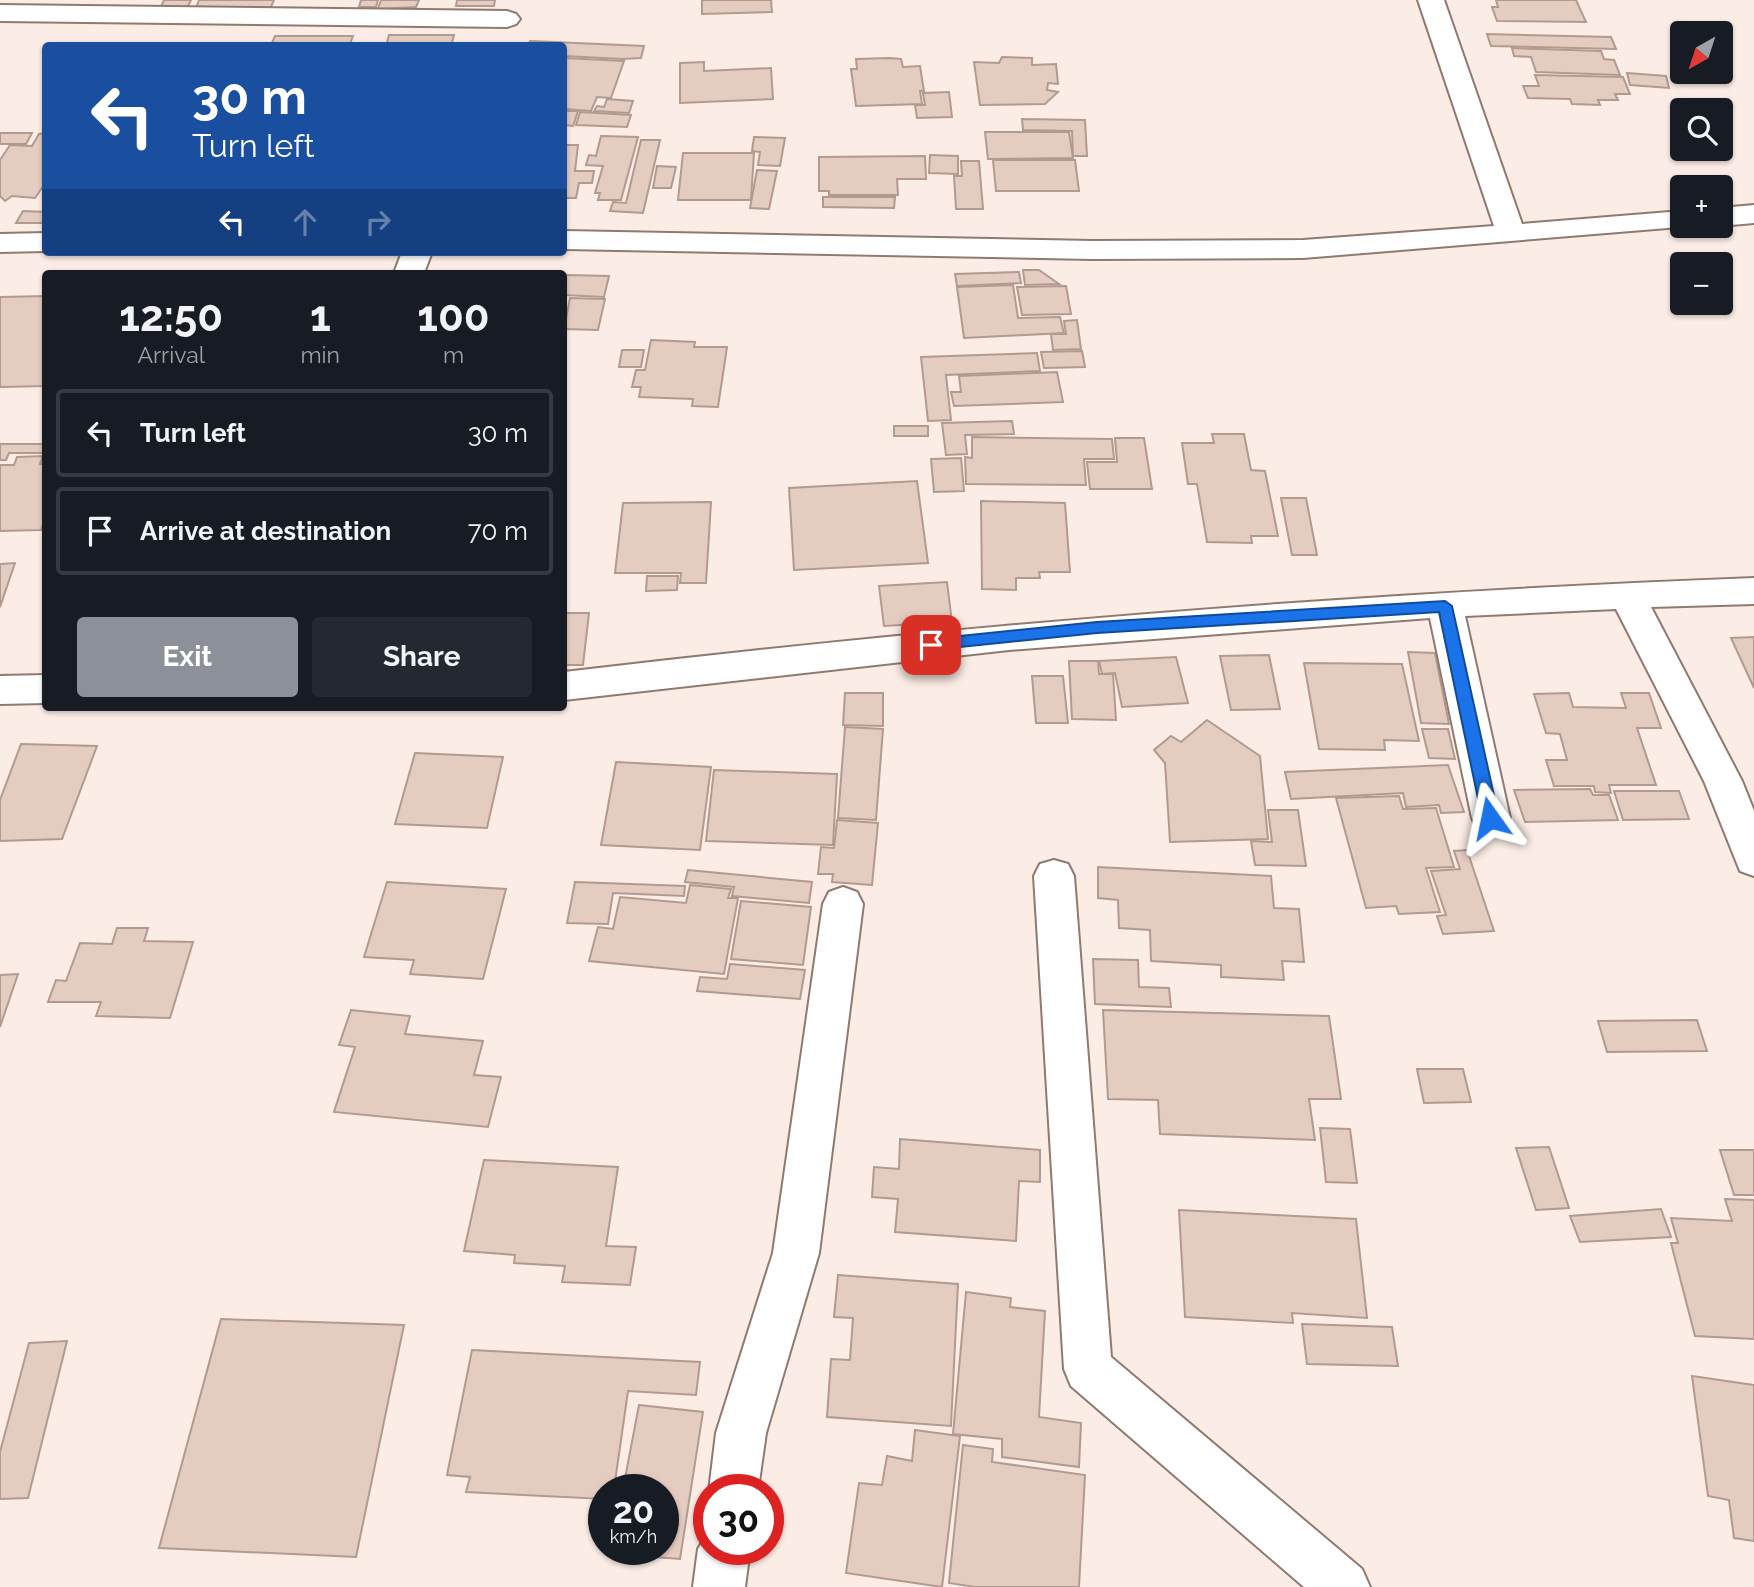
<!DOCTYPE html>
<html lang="en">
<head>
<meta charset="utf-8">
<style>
	:root { --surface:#171b24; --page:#242831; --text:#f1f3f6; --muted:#9ea1a6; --line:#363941; --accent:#8c9099 }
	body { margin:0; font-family:Raleway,sans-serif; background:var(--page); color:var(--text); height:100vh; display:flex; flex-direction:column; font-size:26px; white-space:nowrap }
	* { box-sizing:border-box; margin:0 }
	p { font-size:23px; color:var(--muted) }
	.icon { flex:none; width:38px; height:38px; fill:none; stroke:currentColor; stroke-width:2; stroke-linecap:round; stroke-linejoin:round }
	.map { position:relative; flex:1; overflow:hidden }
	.drawer { position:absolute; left:42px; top:270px; width:525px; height:441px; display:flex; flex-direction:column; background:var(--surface); border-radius:7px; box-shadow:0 2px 5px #0004 }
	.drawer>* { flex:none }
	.banner { position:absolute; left:42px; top:42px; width:525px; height:214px; border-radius:7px; box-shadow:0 2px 5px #0004; background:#1a4fa0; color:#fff; overflow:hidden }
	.needle { width:46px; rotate:219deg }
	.fabs { position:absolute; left:1670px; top:21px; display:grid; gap:14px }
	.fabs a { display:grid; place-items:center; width:63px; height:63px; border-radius:7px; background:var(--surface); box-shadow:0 2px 5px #0004; font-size:35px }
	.speed { position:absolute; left:588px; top:1474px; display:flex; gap:14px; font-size:35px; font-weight:700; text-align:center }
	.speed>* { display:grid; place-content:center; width:91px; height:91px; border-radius:50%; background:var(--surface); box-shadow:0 2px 5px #0004; line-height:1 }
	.speed small { font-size:18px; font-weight:400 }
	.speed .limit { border:10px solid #d22; background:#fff; color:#111 }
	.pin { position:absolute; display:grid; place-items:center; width:60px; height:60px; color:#fff; margin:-30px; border-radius:14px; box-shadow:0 4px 10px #0006 }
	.me { position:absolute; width:77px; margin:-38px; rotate:348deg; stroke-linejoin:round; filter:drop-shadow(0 0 5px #0008) }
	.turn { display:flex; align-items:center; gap:24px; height:147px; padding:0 35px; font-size:32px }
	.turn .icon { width:91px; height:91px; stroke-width:2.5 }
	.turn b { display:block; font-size:49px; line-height:60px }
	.lanes { display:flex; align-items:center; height:66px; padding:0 35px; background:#0003; justify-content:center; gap:35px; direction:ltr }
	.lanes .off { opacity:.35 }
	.eta { display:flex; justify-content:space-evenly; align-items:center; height:119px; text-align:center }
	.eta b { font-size:42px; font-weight:700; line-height:49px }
	.action { display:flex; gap:14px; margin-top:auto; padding:14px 35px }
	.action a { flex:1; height:80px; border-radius:7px; background:var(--accent); color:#fff; font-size:28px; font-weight:700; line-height:80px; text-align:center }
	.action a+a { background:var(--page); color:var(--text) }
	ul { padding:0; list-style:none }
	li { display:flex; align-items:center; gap:21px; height:88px; margin:0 14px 10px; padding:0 21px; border:4px solid var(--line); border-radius:7px }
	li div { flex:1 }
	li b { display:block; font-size:26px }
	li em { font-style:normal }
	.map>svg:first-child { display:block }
	.building { fill:#e5ccc1; stroke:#b29a90; stroke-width:2 }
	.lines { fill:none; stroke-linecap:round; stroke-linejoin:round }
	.street-casing { stroke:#907a6f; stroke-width:4 }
	.street { fill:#fff; fill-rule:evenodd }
	.route { fill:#1a73e8; stroke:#114b97; stroke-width:2 }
</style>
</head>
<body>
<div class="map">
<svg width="1754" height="1587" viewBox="0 0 1754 1587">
	<rect width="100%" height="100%" fill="#fbece5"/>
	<g class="building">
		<path d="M164 0H191L187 8 160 9Z"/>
		<path d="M199 0H274L271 7 196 8Z"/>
		<path d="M361 0H378L376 7H359Z"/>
		<path d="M381 0H419L416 7 378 9Z"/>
		<path d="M457 0H495L494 6H456Z"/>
		<path d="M702 0H771L772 12 702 14Z"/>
		<path d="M1496 0H1576L1586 22 1497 21 1492 7H1498Z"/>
		<path d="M1487 34 1611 37 1616 49 1491 46Z"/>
		<path d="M389 35H454L451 46H386Z"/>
		<path d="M275 36H353L349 46 271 45Z"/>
		<path d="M530 41 644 46 641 58 622 59 564 56V46H528Z"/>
		<path d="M1512 48 1601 51 1604 59 1614 60 1620 75 1536 72 1531 57 1514 56Z"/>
		<path d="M1002 57 1032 58V65L1056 64 1058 84 1048 83 1047 90 1058 92 1045 104 980 105 974 62 999 63Z"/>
		<path d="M564 58 624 61 611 98 597 97 591 111 564 109Z"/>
		<path d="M890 58 901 59 903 67 920 66 924 91H920L922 104 856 106 851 69H857L856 59Z"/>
		<path d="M704 62V71L771 68 773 99 680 103V63Z"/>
		<path d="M1627 73 1666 76 1669 88 1630 85Z"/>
		<path d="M1535 75 1623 77 1630 94H1615L1618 100H1598L1600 105 1572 104 1570 99 1528 98 1523 86H1539Z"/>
		<path d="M949 92 952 117 917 118 915 105H925L923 93Z"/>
		<path d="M607 99 633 101 629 113 594 111 597 106 604 107Z"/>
		<path d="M564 111H578L573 126 564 125Z"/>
		<path d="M580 112 631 115 627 127 576 125Z"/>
		<path d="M1022 119 1085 120 1087 156H1073L1072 131 1023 130Z"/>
		<path d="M985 132H1069L1073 158 988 159Z"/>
		<path d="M0 133H32L26 144H0Z"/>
		<path d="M46 133V182L35 198 12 196 5 201 0 196V160L10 145 32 146 39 134Z"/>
		<path d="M601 136 638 137 621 200H598L600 193H595L603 166 586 165 589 155 596 156Z"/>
		<path d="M754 137 785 138 780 166 758 165 760 152 752 151Z"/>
		<path d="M641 140H660L643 213 610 211 613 202 626 203Z"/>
		<path d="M564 145H578L575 171H594L592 183H579L576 198H564Z"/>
		<path d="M683 153H754L751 200H678Z"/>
		<path d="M930 155 958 156V174L929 173Z"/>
		<path d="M925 156 926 179H897L898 195H829V191H819V157Z"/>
		<path d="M993 160H1075L1079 191H996Z"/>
		<path d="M961 161H979L983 209H956L954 176H962Z"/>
		<path d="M657 166 676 167 671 188H653Z"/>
		<path d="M757 170 777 171 769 209 750 208Z"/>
		<path d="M823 197H895L894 208 823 207Z"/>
		<path d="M23 211 46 212V223H16Z"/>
		<path d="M1023 270H1039L1059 284 1025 285Z"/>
		<path d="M1019 272 1021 283 957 286 955 274Z"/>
		<path d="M566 275 609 276 604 297 564 295Z"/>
		<path d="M1013 285 1018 318 1060 317 1064 333 964 338 957 287Z"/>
		<path d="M1066 286 1071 314 1022 315 1017 287Z"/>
		<path d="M46 296V386L0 387V297Z"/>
		<path d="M570 298 605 299 598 330 564 329Z"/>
		<path d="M1077 320 1081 349 1053 350 1051 334H1066L1064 321Z"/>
		<path d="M651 340 695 342 694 347H727L718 407 692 406 693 399 639 397 641 387H632L636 370H645Z"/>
		<path d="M622 350H644L641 367H619Z"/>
		<path d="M1082 351 1085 367 1044 368 1041 352Z"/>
		<path d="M1037 353 1040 371 946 375 951 420 928 421 921 357Z"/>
		<path d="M1057 372 1063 402 954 406 951 392H961L959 376Z"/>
		<path d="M1012 421 1014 434 965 435 967 454 946 455 942 423Z"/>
		<rect x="894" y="426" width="34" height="10"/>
		<path d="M1212 434H1244L1251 470 1265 471 1278 536H1251L1252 543 1207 542 1197 484H1188L1182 443H1214Z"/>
		<path d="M972 437 1112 439 1114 459H1084L1086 485 966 484 965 457 972 458Z"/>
		<path d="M1115 438H1144L1152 489H1090L1087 462H1117Z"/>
		<path d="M0 444H46V453H9L6 460H0Z"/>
		<path d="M43 456 40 464H46V518L41 530 0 531V465H14L17 457Z"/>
		<path d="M961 458 964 491 934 492 931 459Z"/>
		<path d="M917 481 928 563 794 570 789 488Z"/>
		<path d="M1281 498H1306L1317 555H1292Z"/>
		<path d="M981 501 1065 503 1070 572H1039L1040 578H1016V590L982 589Z"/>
		<path d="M711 502 706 583H680L681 573H615L623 503Z"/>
		<path d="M15 563 0 607V564Z"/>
		<path d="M647 576H678L677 590 646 591Z"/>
		<path d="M947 582 952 622 884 626 879 586Z"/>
		<path d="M564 613H589L583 665H564Z"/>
		<path d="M1754 637V688L1731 638Z"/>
		<path d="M1408 652 1435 653 1449 724 1421 723Z"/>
		<path d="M1269 655 1280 709 1231 710 1220 656Z"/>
		<path d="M1176 657 1188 703 1122 707 1115 673 1102 674 1099 661Z"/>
		<path d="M1069 661H1098L1099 674H1113L1116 720 1072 719Z"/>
		<path d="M1304 663 1402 664 1419 741 1384 740 1385 750 1319 749Z"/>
		<path d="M1032 676H1063L1068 723H1036Z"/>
		<path d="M845 693H883V726L843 725Z"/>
		<path d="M1569 693 1573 707 1626 708 1621 693H1649L1661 728H1637L1656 785H1609L1611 793 1595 792 1594 786H1554L1546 760H1567L1560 734 1546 733 1534 694Z"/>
		<path d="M1207 720 1260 756 1268 839 1170 842 1165 763 1154 750 1171 736 1181 742Z"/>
		<path d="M845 727 883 729 876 820 838 818Z"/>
		<path d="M1422 729H1448L1455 759 1429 758Z"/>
		<path d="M21 744 97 746 62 839 0 841V800Z"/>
		<path d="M415 753 503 757 487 828 395 824Z"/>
		<path d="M616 762 711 767 700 850 601 845Z"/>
		<path d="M1448 765 1464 812 1441 813 1439 805 1406 807 1403 793 1291 799 1285 772Z"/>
		<path d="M714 770 837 774 833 845 706 841Z"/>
		<path d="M1590 789 1593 795H1609L1618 820 1525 822 1514 790Z"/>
		<path d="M1614 791H1679L1689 819 1623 820Z"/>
		<path d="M1399 796 1403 809 1436 808 1454 867 1426 868 1440 912 1399 914 1396 906 1366 908 1336 798Z"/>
		<path d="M1268 810H1298L1306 866 1255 865 1251 841 1272 842Z"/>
		<path d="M837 820 878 823 872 885 832 882 833 874H818L821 847 834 848Z"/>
		<path d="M1467 850 1494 931 1443 934 1437 916 1446 915 1431 871 1460 869 1454 851Z"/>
		<path d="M1098 867 1271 876 1274 908 1299 909 1304 962 1282 961 1284 980 1221 977V965L1151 961 1150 930 1119 928 1118 900 1098 898Z"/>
		<path d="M688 870 812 882 809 903 732 896 734 887 685 882Z"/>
		<path d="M387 882 506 889 483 979 410 974 414 960 364 957Z"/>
		<path d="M575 882 685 886 684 896 613 893 608 924 567 923Z"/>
		<path d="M690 885 731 889 728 898H738L724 974 589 961 598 927 613 929 620 897 686 903Z"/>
		<path d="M741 901 811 907 803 965 731 959Z"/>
		<path d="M117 928H148L144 941 193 942 170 1018 96 1016 101 1002H48L56 980 66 981 80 943 112 944Z"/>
		<path d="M1093 959 1138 960 1139 987 1169 988 1171 1007 1095 1004Z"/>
		<path d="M730 964 805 970 800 999 697 991 700 977 727 979Z"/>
		<path d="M18 974 0 1027V975Z"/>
		<path d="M351 1010 410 1016 405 1034 483 1041 474 1075 501 1077 488 1127 334 1112 355 1047 339 1045Z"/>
		<path d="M1103 1010 1329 1016 1341 1099H1309L1315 1140 1160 1134 1158 1100 1108 1099Z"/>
		<path d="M1697 1020 1707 1051 1607 1052 1598 1021Z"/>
		<path d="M1417 1069H1463L1471 1102 1424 1103Z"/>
		<path d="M1320 1128 1350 1129 1357 1183 1326 1182Z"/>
		<path d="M900 1139 1040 1150V1182L1019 1181 1016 1241 895 1232 898 1199 872 1197 874 1167 899 1169Z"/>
		<path d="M1549 1147 1569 1208 1536 1210 1516 1148Z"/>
		<path d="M1720 1150H1754V1195H1734Z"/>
		<path d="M484 1160 618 1167 606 1246 636 1247 630 1285 562 1282 565 1266 514 1263 515 1255 464 1251Z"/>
		<path d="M1725 1199 1754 1200V1339L1695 1336 1671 1243H1678L1671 1218 1732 1221Z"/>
		<path d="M1661 1209 1671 1237 1580 1242 1570 1216Z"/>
		<path d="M1179 1210 1356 1219 1367 1318 1292 1313 1293 1323 1185 1317Z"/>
		<path d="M838 1275 958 1284 951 1426 827 1417 831 1359 850 1360 853 1318 834 1317Z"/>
		<path d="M966 1292 1011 1298 1010 1307 1045 1311 1039 1417 1081 1423 1079 1467 1002 1457V1439L953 1434Z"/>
		<path d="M221 1319 404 1325 356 1557 159 1548Z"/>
		<path d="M1302 1324 1392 1327 1398 1366 1307 1364Z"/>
		<path d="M67 1341 28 1498 0 1499V1452L29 1343Z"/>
		<path d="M472 1350 700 1362 696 1395 628 1391 614 1489H604V1499L466 1492 470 1477 447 1475Z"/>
		<path d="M1692 1376 1754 1385V1541L1734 1538 1729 1500 1708 1496Z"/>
		<path d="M639 1405 703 1412 680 1559 627 1555 628 1549H663V1489H623Z"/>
		<path d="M915 1430 960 1436 942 1587 846 1573 859 1483 882 1485 887 1456 912 1461Z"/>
		<path d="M963 1445 993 1449 992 1462 1085 1475 1079 1587H975L949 1583Z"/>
	</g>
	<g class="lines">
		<defs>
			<g id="street">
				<path d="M1418 0H1444L1522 224 1682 211V226H1692L1303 258 1092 259 564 249V231L1092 241 1303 240 1494 226Z"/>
				<path d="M0 5 507 11 516 14 520 19 516 24 507 27 0 21Z"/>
				<path d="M1754 205V223L1720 226V208Z"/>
				<path d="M46 233V251L0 252V234Z"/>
				<path d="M402 252H432L424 273H394Z"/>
				<path d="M1754 578V604L1651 607 1742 781 1754 811V876L1740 871 1704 781 1616 609 1465 616 1510 818 1505 829 1491 833 1477 829 1472 818 1430 618 1009 650 564 700V672C960 625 1356 593 1754 578Z"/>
				<path d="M46 675V703L0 704V676Z"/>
				<path d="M1054 860 1068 864 1074 876 1111 1357 1362 1569 1370 1587H1304L1071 1386 1064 1369 1034 876 1040 864Z"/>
				<path d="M843 887 857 892 863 904 819 1253 766 1433 758 1489 709 1491 716 1433 773 1253 823 904 829 892Z"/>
				<path d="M709 1530V1549H750L745 1587H693L698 1549Z"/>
			</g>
		</defs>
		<use href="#street" class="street-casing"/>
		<use href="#street" class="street"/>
	</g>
	<path class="route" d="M1445 601 1452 606 1499 818 1490 825 1482 818 1439 612 1097 633 931 650 924 645 931 639 1097 622Z"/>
</svg>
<div class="fabs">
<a><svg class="needle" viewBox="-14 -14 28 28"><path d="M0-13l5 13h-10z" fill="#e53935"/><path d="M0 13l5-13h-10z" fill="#9ea1a6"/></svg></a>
<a><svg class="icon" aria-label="search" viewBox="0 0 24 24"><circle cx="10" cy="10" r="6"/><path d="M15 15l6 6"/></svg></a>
<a>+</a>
<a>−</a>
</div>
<div class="speed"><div>20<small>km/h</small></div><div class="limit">30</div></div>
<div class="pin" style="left:931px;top:645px;background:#d93025"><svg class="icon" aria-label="arrive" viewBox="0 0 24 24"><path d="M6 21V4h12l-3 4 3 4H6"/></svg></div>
<svg class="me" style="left:1490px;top:818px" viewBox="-20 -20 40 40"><path d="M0-17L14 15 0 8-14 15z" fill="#1a73e8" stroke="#fff" stroke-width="4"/></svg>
<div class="banner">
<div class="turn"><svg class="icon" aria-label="left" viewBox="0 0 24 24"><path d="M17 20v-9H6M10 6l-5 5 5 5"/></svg><div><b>30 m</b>Turn left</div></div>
<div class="lanes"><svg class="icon" aria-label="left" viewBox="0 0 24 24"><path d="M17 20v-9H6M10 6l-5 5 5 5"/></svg><svg class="icon off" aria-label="ahead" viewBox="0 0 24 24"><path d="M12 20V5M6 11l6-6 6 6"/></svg><svg class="icon off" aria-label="right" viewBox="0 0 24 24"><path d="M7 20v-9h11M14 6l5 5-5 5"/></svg></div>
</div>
<section class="drawer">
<div class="eta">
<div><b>12:50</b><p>Arrival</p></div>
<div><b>1</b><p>min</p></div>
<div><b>100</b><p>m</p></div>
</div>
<ul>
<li><svg class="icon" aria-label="left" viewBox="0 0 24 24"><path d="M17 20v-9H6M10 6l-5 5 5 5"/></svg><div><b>Turn left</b></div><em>30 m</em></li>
<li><svg class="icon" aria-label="arrive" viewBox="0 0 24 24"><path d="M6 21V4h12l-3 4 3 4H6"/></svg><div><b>Arrive at destination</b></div><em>70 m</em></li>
</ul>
<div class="action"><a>Exit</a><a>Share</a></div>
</section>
</div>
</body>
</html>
